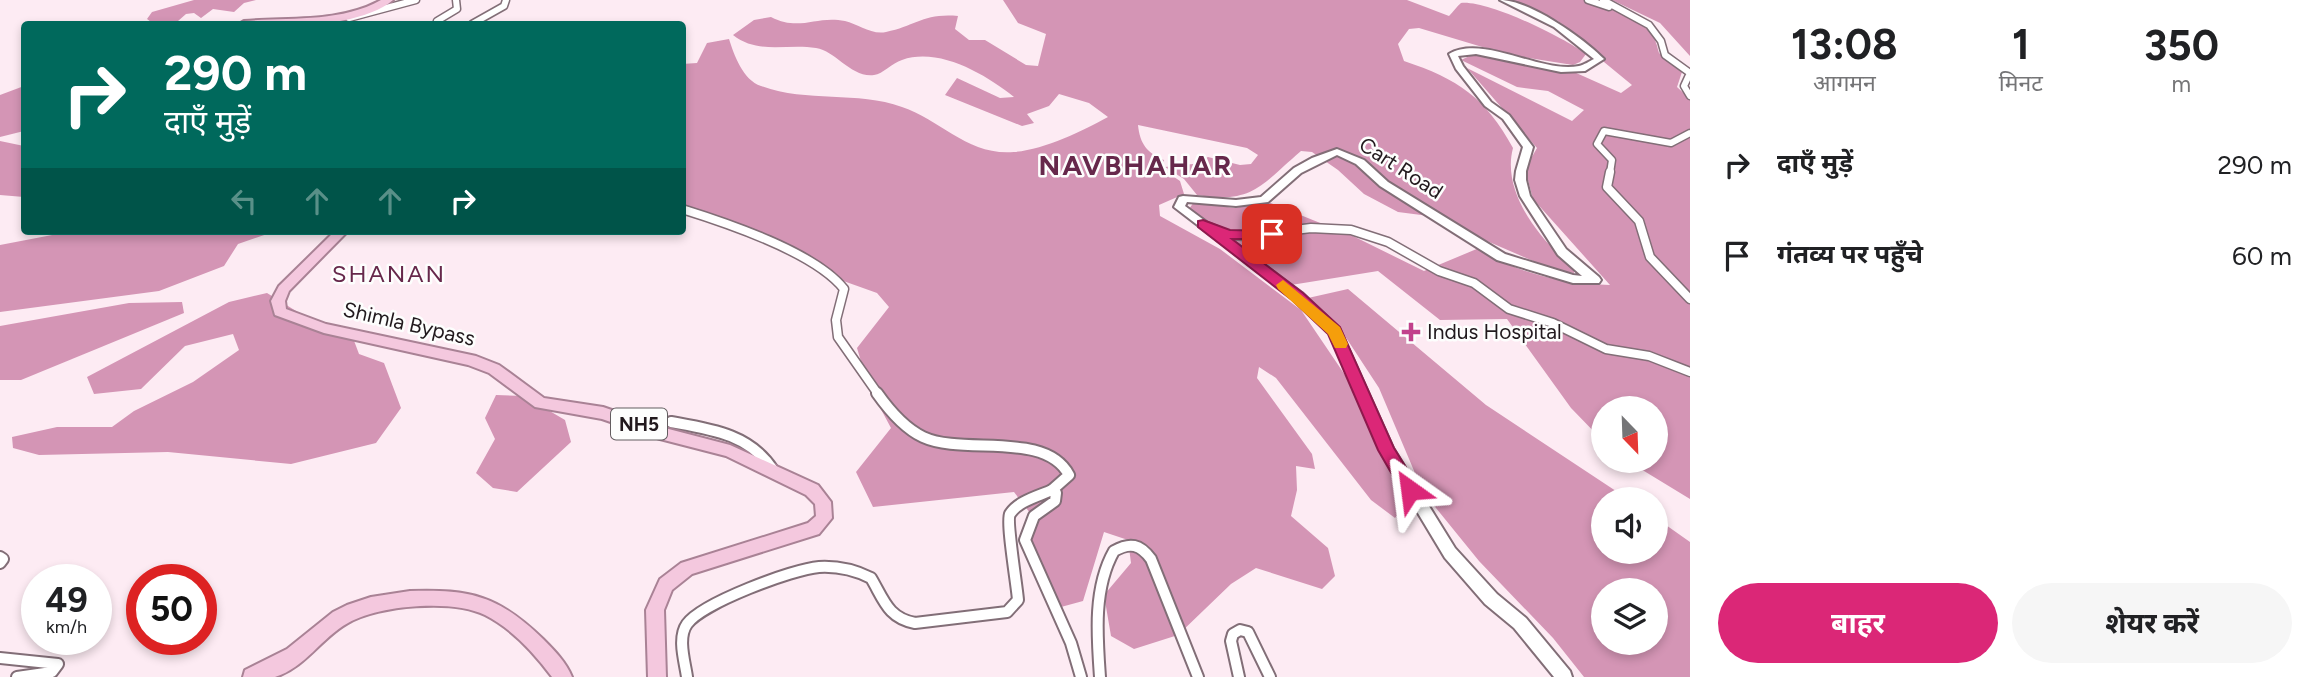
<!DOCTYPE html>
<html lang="hi">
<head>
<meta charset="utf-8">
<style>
	:root { --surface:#fff; --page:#f6f6f6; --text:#202124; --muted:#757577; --accent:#db2777 }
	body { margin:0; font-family:Figtree,"Noto Sans Devanagari",sans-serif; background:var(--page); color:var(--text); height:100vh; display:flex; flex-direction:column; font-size:26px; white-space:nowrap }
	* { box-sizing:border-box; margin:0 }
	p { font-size:23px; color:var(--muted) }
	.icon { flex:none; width:38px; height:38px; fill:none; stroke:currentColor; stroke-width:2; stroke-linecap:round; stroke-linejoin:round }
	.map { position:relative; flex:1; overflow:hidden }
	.side { display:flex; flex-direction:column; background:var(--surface); width:630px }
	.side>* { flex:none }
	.guide { position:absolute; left:21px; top:21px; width:665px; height:214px; border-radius:7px; box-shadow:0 4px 10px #0003; background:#00695c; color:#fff; overflow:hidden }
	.needle { width:46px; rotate:157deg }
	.controls { position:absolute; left:1591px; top:396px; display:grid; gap:14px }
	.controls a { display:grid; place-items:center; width:77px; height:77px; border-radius:50%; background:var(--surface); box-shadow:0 4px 10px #0003; font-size:35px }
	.speed { position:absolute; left:21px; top:564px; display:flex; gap:14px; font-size:35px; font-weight:700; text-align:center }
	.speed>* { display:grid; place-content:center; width:91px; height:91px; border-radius:50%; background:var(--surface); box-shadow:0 4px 10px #0003; line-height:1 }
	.speed small { font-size:18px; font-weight:400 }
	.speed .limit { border:10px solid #d22; background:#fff; color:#111 }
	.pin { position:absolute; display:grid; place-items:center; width:60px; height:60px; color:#fff; margin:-30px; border-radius:14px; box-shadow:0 4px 10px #0006 }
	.me { position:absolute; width:77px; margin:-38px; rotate:329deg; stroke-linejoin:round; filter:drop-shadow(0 0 5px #0008) }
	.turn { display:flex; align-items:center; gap:24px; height:147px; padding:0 28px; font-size:32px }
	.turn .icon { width:91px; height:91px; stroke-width:2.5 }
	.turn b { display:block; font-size:49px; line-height:60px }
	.lanes { display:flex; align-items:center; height:66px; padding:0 28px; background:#0003; justify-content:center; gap:35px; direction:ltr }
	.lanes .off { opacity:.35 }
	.eta { display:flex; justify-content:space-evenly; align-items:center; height:119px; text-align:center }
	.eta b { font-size:42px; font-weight:700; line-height:49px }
	.button { display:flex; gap:14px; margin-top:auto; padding:14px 28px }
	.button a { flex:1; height:80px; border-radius:42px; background:var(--accent); color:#fff; font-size:28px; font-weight:700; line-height:80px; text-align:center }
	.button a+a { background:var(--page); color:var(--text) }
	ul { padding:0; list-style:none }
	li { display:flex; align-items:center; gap:21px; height:91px; padding:0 28px }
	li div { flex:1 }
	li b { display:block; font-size:26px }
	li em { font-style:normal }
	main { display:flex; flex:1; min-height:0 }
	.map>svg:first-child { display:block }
	.forest { fill:#d495b5; fill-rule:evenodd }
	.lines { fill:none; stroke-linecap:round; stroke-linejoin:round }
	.minor-far2-casing { stroke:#826e77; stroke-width:9 }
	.minor-far1-casing { stroke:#826e77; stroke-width:11 }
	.minor-casing { stroke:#826e77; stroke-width:14 }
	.secondary-casing { stroke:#826e77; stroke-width:4 }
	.trunk-casing { stroke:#a98295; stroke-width:4 }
	.minor-far2 { stroke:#fff; stroke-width:6 }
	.minor-far1 { stroke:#fff; stroke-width:8 }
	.minor { stroke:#fff; stroke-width:10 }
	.secondary { fill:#fff; fill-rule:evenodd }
	.trunk { fill:#f4c8de; fill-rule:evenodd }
	.route { fill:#db2777; stroke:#8e194d; stroke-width:2 }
	.slow { fill:#f59e0b }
	.poi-dot { fill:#c1418c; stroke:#fdfefd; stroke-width:2.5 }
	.labels { text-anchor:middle; stroke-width:5; stroke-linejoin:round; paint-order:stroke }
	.shield { fill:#fdfefd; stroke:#635e60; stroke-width:2 }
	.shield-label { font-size:19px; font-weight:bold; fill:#21191d }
	.street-label { font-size:21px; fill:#21191d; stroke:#fdfefd }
	.poi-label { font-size:21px; fill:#21191d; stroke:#fdfefd; text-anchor:start }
	.quarter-label { font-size:24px; letter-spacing:2px; fill:#66284b; stroke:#fdfefd }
	.district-label { font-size:28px; font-weight:bold; letter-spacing:2px; fill:#66284b; stroke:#fdfefd }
</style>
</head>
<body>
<main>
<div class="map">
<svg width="1690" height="677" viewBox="0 0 1690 677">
	<rect width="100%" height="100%" fill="#fdebf3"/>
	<g class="forest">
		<path d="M194 0H256L244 3 234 12 213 9 201 18 194 13 186 14 178 21 181 24H154L147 19 152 12Z"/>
		<path d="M1003 0H1407L1449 16C1453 12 1457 6 1461 3 1488 0 1563 37 1586 54L1580 62 1573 65 1509 55 1419 28 1409 29 1398 44 1404 61C1458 79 1485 97 1513 148 1501 193 1541 241 1574 268V273L1554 270 1429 216 1398 212 1364 194 1338 170 1312 152 1301 151C1260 186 1253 204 1197 195L1184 179 1165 167 1193 164 1208 157 1240 165 1251 164 1258 155 1247 148 1138 125C1140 144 1147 153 1164 160L1161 168 1180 181 1184 194 1159 205 1160 216 1220 249 1301 310 1345 375 1395 481 1403 508 1395 518 1371 500 1276 378 1259 367 1257 378 1312 454 1315 469 1296 466 1297 490 1291 516 1328 548 1335 576 1322 589 1256 568 1231 584 1178 635 1134 649 1111 636 1104 595 1131 563 1128 540 1104 532 1083 601 1061 607C1046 581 1024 543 1030 513L1014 492 873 507 856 472 891 428 868 385 857 348 889 307 877 293 835 278 785 247 708 213 683 208 682 64 697 63 707 43 729 39C734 55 743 80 761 86 806 103 857 91 902 107 941 120 968 156 1014 152 1043 150 1083 131 1108 117L1089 103 1059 94 1049 106 1027 114 1034 123 1022 126 945 95 957 78 1000 98 1014 97C985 74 939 47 902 60 892 63 883 74 874 75 851 78 836 51 816 48 788 43 758 55 733 35L754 20 771 17C800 32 816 15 845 21 858 24 871 35 886 32 916 26 923 13 958 16L955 29 969 40H985L1026 65 1038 66 1046 34 1018 23Z"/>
		<path d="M1511 0H1600C1626 24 1651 13 1659 53L1682 72 1677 87 1690 99V499L1626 460H1656V408H1603V441L1571 408 1507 319 1440 320 1378 271 1291 285 1189 209 1194 202 1234 208 1268 202 1355 237 1424 271 1479 248C1516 274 1565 284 1610 285L1533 199 1525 169 1537 148 1467 68 1572 121 1584 110 1548 91 1517 87 1461 60 1476 53 1574 72 1621 93 1632 85 1604 62 1601 55 1558 21Z"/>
		<path d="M1612 0H1690V56L1660 23Z"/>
		<path d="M24 86V131L0 137V95Z"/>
		<path d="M0 141 24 146V197L0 195Z"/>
		<path d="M73 231H276L238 244 224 266 159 291 0 312V245Z"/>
		<path d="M1348 289 1486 405 1628 499H1603V551H1656V518L1690 542V677H1584L1553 638 1479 561 1423 492 1379 388 1341 330 1308 298ZM1603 590H1656V642H1603Z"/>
		<path d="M267 293 317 324 353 338 359 354 384 363 401 408 376 443 291 464 168 452 39 455 13 448 12 437 57 427H112L134 411 193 382 239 350 233 334 185 346 141 389 94 394 87 377 229 302Z"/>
		<path d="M182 302 184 313 21 380H0V326L129 303Z"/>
		<path d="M496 395 524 396 565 420 571 442 517 492 493 488 476 473 495 439 485 418Z"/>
	</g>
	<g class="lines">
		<defs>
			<g id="minor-far2">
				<path d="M1588 0 1609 7"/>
				<path d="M1603 0 1649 25 1661 41 1665 55 1690 73 1684 86 1690 96"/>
				<path d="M349 18 416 0"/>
				<path d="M437 21 457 9 456 0"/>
				<path d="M472 24 504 6 506 0"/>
				<path d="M1610 173 1612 160 1597 144 1604 131 1671 143 1690 133"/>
			</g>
			<g id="minor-far1">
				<path d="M1610 172 1607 187 1639 221 1650 257 1690 299"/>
				<path d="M682 209C727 223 815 252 844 289L836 320 838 337 878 394"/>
				<path d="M1209 227 1228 235 1246 236 1311 228 1351 230 1388 242 1439 271 1474 283 1509 309 1553 323 1606 349 1649 356 1690 372"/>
			</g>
			<g id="minor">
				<path d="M877 393C889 410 904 428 923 437 964 456 1045 430 1069 475L1052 490"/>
				<path d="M671 422C710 429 750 434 773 470"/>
				<path d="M0 557 3 559 0 563"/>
				<path d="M0 658 58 664 52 672 17 677"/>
				<path d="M687 677C685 662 677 638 687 624 702 603 793 569 819 567 837 566 855 570 871 578 884 600 888 618 915 623L1007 612 1018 600C1017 586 1006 521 1010 514 1018 501 1039 496 1052 490L1056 493 1055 501 1034 516 1025 540 1071 643 1081 677"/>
				<path d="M1100 677C1097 636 1093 588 1114 551 1130 542 1140 544 1151 559L1198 677"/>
				<path d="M1239 677 1231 641 1233 634 1240 630 1248 632 1270 677"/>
			</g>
			<path id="secondary" d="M1500 0C1530 0 1583 38 1604 59L1585 71 1561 72 1476 54 1458 56 1463 66 1491 102 1509 115 1533 147 1526 171V180L1530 196 1566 249 1599 277 1601 280 1599 283H1573L1497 260 1380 186 1356 164 1337 155 1301 173 1268 202 1236 206 1187 202 1185 206 1302 293 1339 328 1393 448 1455 548 1497 594 1526 618 1570 671 1572 677H1554L1514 628 1485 604 1445 558 1380 450 1330 333 1294 299 1174 207 1179 197 1183 196 1236 200 1261 197 1294 168 1312 158 1337 149 1364 160 1388 182 1505 254 1573 275 1582 276 1558 255 1520 196 1515 180 1516 171 1523 147 1503 119 1485 106 1456 69 1449 54C1483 34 1542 74 1579 66 1584 65 1590 61 1594 59L1554 27Z"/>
			<g id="trunk">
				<path d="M381 0H393C360 28 280 28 239 24L244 21C289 17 340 23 381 0Z"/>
				<path d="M335 231H348L289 291 285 301 286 309 326 324 476 356 499 365 544 398 603 407 661 427 730 445 818 485 831 502 832 518 819 534 692 574 672 590 664 610 666 677H648L646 610 660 579 681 563 808 523 816 516 815 504 806 495 726 456 660 439 602 419 535 407 489 373 468 365 324 333 275 315 271 301 279 286Z"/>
				<path d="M410 591C471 589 499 596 543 639 554 650 566 662 572 677H552C535 654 511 628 485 615 453 599 379 605 348 623 322 637 305 668 275 677 265 677 252 677 243 677L245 670 287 649 333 612 347 605 371 597Z"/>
			</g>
		</defs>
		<use href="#minor-far2" class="minor-far2-casing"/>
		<use href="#minor-far1" class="minor-far1-casing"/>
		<use href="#minor" class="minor-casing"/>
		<use href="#secondary" class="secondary-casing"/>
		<use href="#trunk" class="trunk-casing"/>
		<use href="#minor-far2" class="minor-far2"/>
		<use href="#minor-far1" class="minor-far1"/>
		<use href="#minor" class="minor"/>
		<use href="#secondary" class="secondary"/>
		<use href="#trunk" class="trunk"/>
	</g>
	<path class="route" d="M1203 220 1230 230 1277 231 1279 234 1272 239H1232L1303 293 1340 327 1394 448 1420 490 1417 495H1404L1378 450 1328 334 1292 300 1198 227V221Z"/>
	<path class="slow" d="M1283 280 1340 327 1348 344 1346 348H1335L1328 334 1278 289 1276 285Z"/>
	<path class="poi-dot" d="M1407.5 321.5h7v7h7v7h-7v7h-7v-7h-7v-7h7z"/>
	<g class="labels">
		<rect class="shield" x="611" y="408.5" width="56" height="31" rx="5"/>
		<g class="shield-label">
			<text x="639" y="431">NH5</text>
		</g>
		<g class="street-label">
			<text transform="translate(1401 168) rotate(33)" y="7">Cart Road</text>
			<text transform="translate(409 324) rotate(13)" y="7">Shimla Bypass</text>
		</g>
		<g class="poi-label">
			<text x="1427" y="339">Indus Hospital</text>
		</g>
		<g class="quarter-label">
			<text x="389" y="282">SHANAN</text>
		</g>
		<g class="district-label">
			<text x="1136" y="175">NAVBHAHAR</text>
		</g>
	</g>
</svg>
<div class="controls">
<a><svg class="needle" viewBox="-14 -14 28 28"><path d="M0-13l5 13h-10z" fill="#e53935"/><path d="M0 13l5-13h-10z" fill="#757577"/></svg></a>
<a><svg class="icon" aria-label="sound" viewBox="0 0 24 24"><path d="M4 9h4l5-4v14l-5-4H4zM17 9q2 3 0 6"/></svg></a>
<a><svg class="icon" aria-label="layers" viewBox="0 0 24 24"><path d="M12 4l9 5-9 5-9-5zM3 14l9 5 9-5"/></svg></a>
</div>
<div class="speed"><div>49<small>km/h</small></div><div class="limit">50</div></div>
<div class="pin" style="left:1272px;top:234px;background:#d93025"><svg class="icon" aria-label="arrive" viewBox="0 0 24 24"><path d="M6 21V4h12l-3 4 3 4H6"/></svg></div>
<svg class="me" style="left:1410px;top:490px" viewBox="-20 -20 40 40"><path d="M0-17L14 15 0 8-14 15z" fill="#db2777" stroke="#fff" stroke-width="4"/></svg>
<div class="guide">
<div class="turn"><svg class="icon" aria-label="right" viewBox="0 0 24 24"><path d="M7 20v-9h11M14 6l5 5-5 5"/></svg><div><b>290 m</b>दाएँ मुड़ें</div></div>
<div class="lanes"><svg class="icon off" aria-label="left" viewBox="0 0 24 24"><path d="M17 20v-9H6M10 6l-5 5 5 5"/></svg><svg class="icon off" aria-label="ahead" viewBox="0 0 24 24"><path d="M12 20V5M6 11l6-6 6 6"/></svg><svg class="icon off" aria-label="ahead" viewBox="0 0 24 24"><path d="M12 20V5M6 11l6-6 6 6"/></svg><svg class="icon" aria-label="right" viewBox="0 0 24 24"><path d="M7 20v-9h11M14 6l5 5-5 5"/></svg></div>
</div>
</div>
<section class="side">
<div class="eta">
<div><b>13:08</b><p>आगमन</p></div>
<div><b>1</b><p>मिनट</p></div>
<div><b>350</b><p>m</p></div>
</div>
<ul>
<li><svg class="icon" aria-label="right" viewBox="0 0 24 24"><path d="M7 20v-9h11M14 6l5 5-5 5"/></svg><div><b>दाएँ मुड़ें</b></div><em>290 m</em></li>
<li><svg class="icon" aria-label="arrive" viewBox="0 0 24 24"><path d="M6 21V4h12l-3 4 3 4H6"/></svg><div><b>गंतव्य पर पहुँचे</b></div><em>60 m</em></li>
</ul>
<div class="button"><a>बाहर</a><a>शेयर करें</a></div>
</section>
</main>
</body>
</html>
